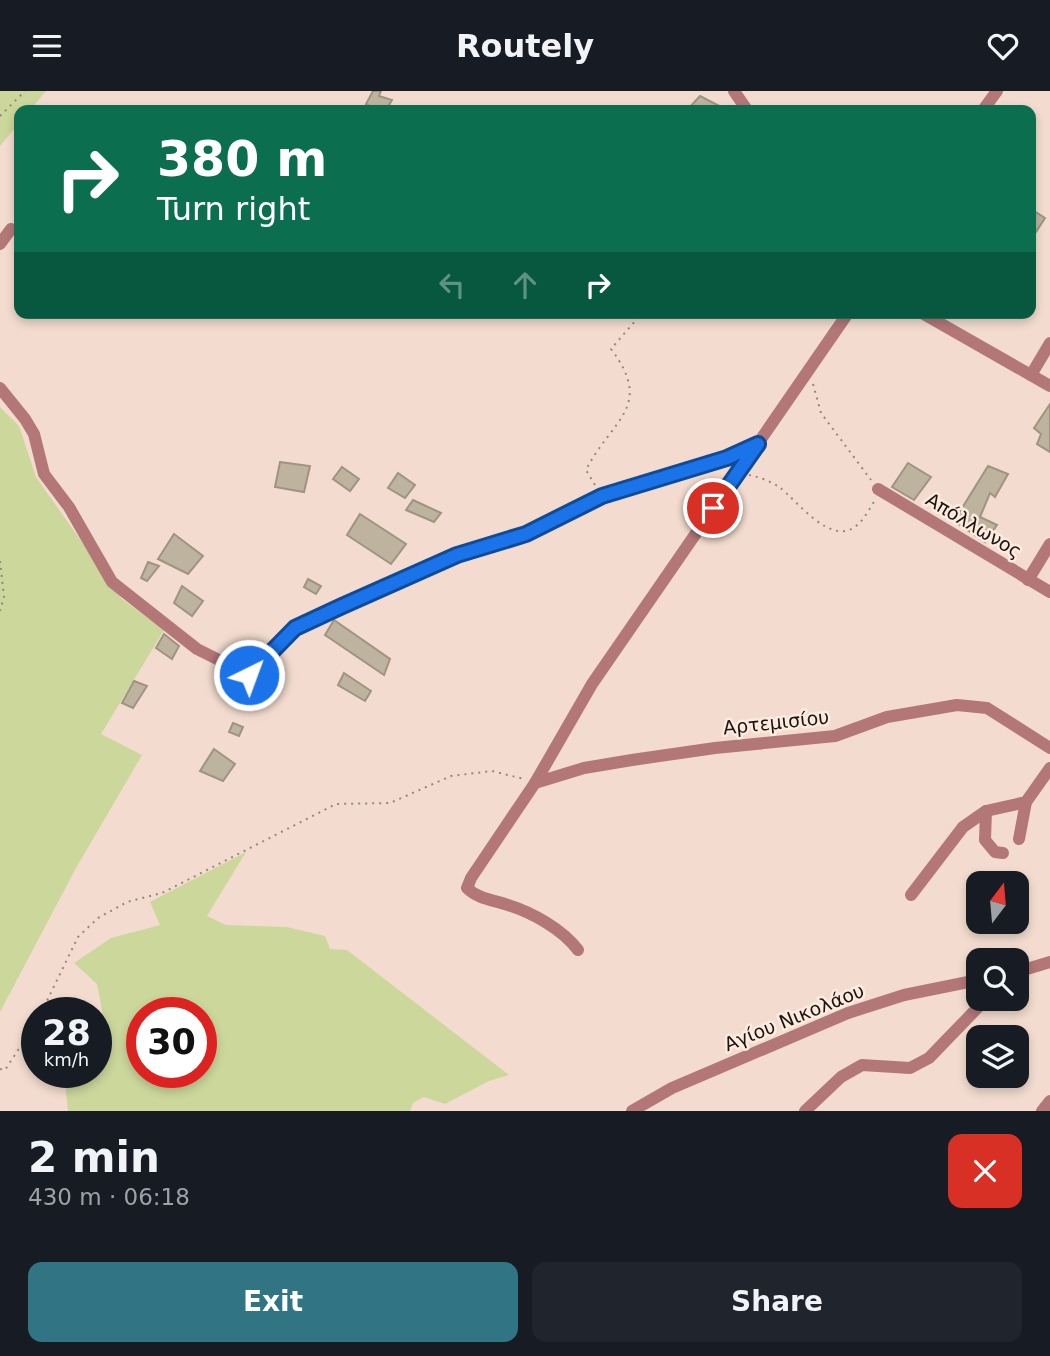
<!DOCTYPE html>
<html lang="en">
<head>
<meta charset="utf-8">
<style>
	:root { --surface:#171b24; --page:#20242c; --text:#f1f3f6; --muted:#9ea1a6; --accent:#317584 }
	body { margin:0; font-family:"DejaVu Sans",sans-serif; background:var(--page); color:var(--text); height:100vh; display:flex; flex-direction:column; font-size:26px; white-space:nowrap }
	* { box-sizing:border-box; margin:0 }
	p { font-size:23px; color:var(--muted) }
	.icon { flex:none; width:38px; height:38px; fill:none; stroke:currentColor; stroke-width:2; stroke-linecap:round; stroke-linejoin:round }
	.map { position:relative; height:1020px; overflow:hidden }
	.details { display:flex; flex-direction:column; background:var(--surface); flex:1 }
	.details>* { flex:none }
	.hud { position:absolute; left:14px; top:14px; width:1022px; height:214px; border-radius:14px; box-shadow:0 4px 10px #0003; background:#0b6e4f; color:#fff; overflow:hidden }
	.needle { width:46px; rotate:16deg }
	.buttons { position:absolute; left:966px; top:780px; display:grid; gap:14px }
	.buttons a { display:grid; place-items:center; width:63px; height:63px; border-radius:14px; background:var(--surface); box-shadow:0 4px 10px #0003; font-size:35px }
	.speed { position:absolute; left:21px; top:906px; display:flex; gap:14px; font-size:35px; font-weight:700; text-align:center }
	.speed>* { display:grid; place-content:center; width:91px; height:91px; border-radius:50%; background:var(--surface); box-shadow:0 4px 10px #0003; line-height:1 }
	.speed small { font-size:18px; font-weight:400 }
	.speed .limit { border:10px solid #d22; background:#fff; color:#111 }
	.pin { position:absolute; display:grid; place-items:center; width:60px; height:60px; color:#fff; margin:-30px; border:4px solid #fff; border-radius:50%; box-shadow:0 2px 7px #0007 }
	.me { position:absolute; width:77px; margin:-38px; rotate:42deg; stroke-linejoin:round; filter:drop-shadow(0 0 5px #0008) }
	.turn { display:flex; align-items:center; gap:24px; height:147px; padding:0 28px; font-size:32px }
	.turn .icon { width:91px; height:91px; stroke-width:2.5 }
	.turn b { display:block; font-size:49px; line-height:60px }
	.lanes { display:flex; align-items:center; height:66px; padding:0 28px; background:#0003; justify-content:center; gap:35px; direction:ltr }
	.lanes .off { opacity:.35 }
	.round { display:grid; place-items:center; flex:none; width:74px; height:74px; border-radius:14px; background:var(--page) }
	.summary { display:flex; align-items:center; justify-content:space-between; height:119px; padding:0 28px }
	h1 { font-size:42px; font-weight:700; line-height:52px }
	.button { display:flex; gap:14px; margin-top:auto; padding:14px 28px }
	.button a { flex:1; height:80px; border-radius:14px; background:var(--accent); color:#fff; font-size:28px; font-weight:700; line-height:80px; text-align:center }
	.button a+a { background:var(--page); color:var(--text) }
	header { display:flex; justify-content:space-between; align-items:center; height:91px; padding:0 28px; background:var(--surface); font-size:32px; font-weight:700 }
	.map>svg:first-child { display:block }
	.green { fill:#ccd79c; fill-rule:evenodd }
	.building { fill:#beb39e; stroke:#9e947f; stroke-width:2 }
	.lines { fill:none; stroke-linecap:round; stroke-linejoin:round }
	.path { stroke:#97867d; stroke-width:2; stroke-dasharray:2 5; stroke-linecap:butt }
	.minor { stroke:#b37778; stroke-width:12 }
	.route-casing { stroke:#114b97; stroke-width:18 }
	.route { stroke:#1a73e8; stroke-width:12 }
	.labels { text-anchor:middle; stroke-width:5; stroke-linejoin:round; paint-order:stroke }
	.street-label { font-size:19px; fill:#1c1410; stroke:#fdebe0 }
</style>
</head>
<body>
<header><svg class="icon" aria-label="menu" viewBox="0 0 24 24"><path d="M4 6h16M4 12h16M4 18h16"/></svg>Routely<svg class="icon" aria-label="heart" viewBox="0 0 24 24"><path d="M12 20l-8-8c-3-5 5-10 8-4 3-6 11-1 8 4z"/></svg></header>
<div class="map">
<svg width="1050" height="1020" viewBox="0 0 1050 1020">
	<rect width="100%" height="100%" fill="#f3dccf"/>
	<g class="green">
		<path d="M0 0H46L30 19H19V32L0 55Z"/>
		<path d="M0 316 19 335 36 386 122 508 164 539 101 643 142 664 76 777 0 921Z"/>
		<path d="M246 761 207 825 226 834 287 836 325 845 330 858 347 859 509 984 489 990 445 1013 424 1006 413 1012 410 1020H68L64 982H96V941L104 929 97 893 74 872 111 847 160 834 150 811ZM142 922H201V982H142Z"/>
	</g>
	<g class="building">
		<path d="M373 0H381L379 5 392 9 386 19H377L366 13Z"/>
		<path d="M700 5 727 19H687Z"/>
		<path d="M1031 118 1045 127 1036 141 1031 138Z"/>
		<path d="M1050 313V361L1037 353 1041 343 1034 337Z"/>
		<path d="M280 371 310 375 304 401 275 396Z"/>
		<path d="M908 372 931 386 914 409 892 396Z"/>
		<path d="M988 375 1008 383 995 406 990 402 980 426 997 434 985 451 954 430Z"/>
		<path d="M342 376 359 388 350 400 333 388Z"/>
		<path d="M398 382 415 394 405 407 388 397Z"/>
		<path d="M413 409 441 422 434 431 406 419Z"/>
		<path d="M360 423 406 453 391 473 347 444Z"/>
		<path d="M174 443 203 465 188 483 158 468Z"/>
		<path d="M148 471 159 475 147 490 141 487Z"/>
		<path d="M308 488 321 495 316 503 304 496Z"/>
		<path d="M182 495 203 510 192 525 174 512Z"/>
		<path d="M334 529 390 568 384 584 325 544Z"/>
		<path d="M164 543 179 555 172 568 156 557Z"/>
		<path d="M344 582 371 600 365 610 338 594Z"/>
		<path d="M256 589 273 599 264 614 247 605Z"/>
		<path d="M134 590 147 595 133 617 122 612Z"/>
		<path d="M233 632 243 636 239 645 229 641Z"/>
		<path d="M214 658 235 673 223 690 200 680Z"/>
	</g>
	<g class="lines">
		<g class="path">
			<path d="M0 25 25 0"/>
			<path d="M813 293 821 322 871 389"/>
			<path d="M749 384C759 386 770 390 779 396 796 408 830 456 856 435 864 429 870 417 875 409"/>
			<path d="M595 394 586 379C611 329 655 316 611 258L642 222"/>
			<path d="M0 470 4 506 0 520"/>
			<path d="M41 922 78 846 98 827 127 811 162 802 336 713 390 712 451 685 492 680 524 688"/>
			<path d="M0 978 5 979 37 930"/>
		</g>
		<g class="minor">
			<path d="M734 0 747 19"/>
			<path d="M983 19 997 0"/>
			<path d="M0 153 11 138"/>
			<path d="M922 222 1050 295"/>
			<path d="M1031 284 1050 252"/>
			<path d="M0 297 25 328 34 343 44 383 69 416 112 491 197 558 249 584 295 537 340 516 457 464 526 443 602 405 727 367 758 353"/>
			<path d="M878 398 1050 501"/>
			<path d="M1028 489 1050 453"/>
			<path d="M535 692 584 677 632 669 715 657 835 645 887 626 957 614 987 617 1050 657"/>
			<path d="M986 720 985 749 995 761 1003 762"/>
			<path d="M1019 748 1026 711"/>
			<path d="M911 804 963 736 986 720 1026 711 1050 677"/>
			<path d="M578 859C562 838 533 822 508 814 494 809 478 808 467 797L471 787 535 692 592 593 848 222"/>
			<path d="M1017 881 1050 871"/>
			<path d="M632 1020 672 997 848 922 904 904 978 889"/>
			<path d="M805 1020 841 986 862 974 910 977 929 967 986 908"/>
			<path d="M1042 1020 1050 1010"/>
		</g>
	</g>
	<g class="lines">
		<defs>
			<path id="route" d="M249 584 295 537 340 516 457 464 526 443 602 405 727 367 758 353 713 417"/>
		</defs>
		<use href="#route" class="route-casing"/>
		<use href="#route" class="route"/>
	</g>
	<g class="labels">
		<g class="street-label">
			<text transform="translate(974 434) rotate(31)" y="7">Απόλλωνος</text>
			<text transform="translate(776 631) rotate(-6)" y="7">Αρτεμισίου</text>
			<text transform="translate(794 926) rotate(-22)" y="7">Αγίου Νικολάου</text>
		</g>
	</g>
</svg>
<div class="buttons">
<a><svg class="needle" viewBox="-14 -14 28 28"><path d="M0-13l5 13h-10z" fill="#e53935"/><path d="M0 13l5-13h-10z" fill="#9ea1a6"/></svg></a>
<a><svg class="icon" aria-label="search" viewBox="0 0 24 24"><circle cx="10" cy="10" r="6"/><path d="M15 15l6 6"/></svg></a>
<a><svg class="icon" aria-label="layers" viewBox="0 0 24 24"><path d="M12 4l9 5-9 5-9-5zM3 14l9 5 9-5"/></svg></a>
</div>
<div class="speed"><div>28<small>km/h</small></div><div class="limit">30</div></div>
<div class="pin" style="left:713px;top:417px;background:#d93025"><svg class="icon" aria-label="arrive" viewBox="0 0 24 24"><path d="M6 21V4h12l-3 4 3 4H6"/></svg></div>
<svg class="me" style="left:249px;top:584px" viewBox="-20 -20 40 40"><circle r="17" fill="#1a73e8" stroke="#fff" stroke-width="3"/><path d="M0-11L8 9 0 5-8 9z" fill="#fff"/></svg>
<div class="hud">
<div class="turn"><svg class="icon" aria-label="right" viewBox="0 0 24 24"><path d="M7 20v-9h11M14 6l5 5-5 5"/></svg><div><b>380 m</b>Turn right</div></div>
<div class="lanes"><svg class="icon off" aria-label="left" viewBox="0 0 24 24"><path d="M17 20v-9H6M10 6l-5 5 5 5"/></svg><svg class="icon off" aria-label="ahead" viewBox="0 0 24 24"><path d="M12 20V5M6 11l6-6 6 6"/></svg><svg class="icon" aria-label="right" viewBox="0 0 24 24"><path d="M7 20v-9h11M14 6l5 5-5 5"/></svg></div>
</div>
</div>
<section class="details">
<div class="summary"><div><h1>2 min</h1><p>430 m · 06:18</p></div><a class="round" style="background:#d93025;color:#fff"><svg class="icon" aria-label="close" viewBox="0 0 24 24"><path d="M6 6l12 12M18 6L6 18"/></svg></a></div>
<div class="button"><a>Exit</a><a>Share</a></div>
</section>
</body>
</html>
